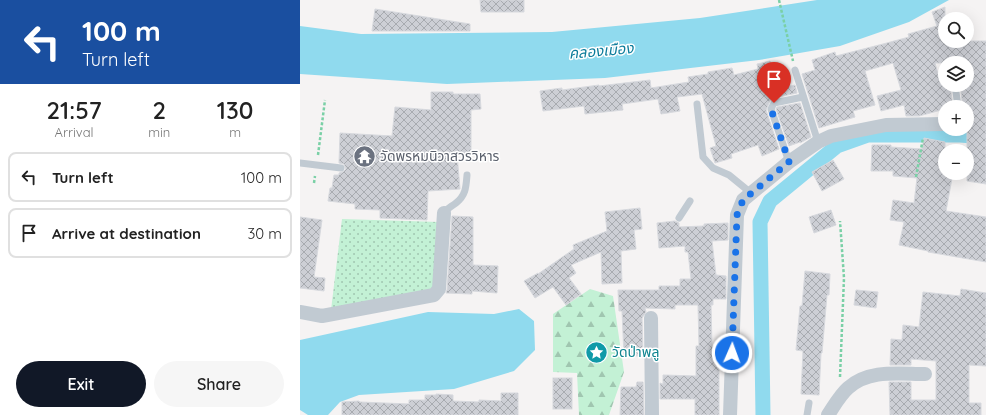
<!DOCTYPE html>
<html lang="en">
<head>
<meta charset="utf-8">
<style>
	:root { --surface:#fff; --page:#f6f6f6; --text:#222; --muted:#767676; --line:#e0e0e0; --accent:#111827 }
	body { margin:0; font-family:Quicksand,"Noto Sans Thai",sans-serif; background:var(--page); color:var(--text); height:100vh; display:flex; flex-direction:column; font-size:15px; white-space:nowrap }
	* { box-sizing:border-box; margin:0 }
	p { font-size:13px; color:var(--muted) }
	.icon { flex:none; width:22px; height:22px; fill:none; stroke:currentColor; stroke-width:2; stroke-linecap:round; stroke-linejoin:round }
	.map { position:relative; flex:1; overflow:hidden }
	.panel { display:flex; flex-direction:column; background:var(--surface); width:300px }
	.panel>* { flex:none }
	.top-card { background:#1a4fa0; color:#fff; overflow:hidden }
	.controls { position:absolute; left:638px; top:12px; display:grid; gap:8px }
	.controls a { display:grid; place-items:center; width:36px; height:36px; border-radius:50%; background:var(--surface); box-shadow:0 4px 16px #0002; font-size:20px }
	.pin { position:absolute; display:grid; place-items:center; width:34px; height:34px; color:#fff; margin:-41px -17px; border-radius:50% 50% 50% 0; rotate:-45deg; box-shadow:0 0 4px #0007 }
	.pin .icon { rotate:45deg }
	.me { position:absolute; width:44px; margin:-22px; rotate:2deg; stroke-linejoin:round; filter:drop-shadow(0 0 3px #0008) }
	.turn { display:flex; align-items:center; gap:14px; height:84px; padding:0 16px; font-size:18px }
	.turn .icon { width:52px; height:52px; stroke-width:2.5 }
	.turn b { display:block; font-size:28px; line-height:34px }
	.eta { display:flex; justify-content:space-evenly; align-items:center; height:68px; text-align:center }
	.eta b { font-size:24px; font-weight:600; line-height:28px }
	.cta { display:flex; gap:8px; margin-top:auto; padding:8px 16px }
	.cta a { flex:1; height:46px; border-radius:24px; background:var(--accent); color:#fff; font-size:16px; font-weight:600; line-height:46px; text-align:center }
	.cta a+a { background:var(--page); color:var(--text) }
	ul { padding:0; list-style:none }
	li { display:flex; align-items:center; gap:12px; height:50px; margin:0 8px 6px; padding:0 8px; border:2px solid var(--line); border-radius:8px }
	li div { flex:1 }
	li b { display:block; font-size:15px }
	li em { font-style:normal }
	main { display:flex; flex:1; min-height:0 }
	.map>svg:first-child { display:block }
	.grass { fill:url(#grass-dots) }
	.forest { fill:url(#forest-firs) }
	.water { fill:#90daee }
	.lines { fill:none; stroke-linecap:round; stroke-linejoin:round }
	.canal { stroke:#90daee; stroke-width:15 }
	.building { fill:url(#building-cross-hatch); stroke:#d7d9de }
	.path { stroke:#7ad0a6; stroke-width:2.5; stroke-dasharray:3 2; stroke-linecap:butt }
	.service { stroke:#c1cad2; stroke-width:7 }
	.minor { stroke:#c1cad2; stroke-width:14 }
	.route { stroke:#1a73e8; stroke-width:7; stroke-dasharray:0 12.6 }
	.labels { text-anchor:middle; stroke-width:3; stroke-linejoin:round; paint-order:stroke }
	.worship-label { font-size:14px; fill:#5b616d; stroke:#fff; text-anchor:start }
	.culture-label { font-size:14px; fill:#0d838f; stroke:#fff; text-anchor:start }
	.water-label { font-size:15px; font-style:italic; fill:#0c7c9b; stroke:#fff }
</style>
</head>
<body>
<main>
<section class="panel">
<div class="top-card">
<div class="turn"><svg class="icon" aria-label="left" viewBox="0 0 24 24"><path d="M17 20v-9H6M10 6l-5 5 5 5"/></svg><div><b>100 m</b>Turn left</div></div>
</div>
<div class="eta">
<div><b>21:57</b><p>Arrival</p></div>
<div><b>2</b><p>min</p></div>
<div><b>130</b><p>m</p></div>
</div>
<ul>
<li><svg class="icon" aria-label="left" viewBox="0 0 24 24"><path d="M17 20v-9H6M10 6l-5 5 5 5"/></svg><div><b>Turn left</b></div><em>100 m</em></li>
<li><svg class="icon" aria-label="arrive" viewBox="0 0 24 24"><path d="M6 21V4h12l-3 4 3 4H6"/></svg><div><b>Arrive at destination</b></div><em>30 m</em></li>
</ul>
<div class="cta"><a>Exit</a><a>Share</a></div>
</section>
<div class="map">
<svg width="686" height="415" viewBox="0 0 686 415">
	<defs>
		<pattern id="grass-dots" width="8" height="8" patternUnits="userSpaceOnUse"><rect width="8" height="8" fill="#c3f1d5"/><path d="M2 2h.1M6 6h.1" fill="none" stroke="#a0c6b0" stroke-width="1.8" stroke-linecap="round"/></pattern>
		<pattern id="forest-firs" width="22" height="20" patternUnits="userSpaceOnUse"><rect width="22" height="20" fill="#c3f1d5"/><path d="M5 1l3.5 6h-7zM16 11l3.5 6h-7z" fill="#a0c6b0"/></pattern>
		<pattern id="building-cross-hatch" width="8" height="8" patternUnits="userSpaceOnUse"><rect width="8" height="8" fill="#cdcfd5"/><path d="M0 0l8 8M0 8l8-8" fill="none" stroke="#a8abb0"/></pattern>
	</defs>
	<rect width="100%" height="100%" fill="#f5f3f3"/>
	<path class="grass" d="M42 219 139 222 135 286 130 291 31 310Z"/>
	<path class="forest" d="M290 289 313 296 324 372 309 415H279L277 373 253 372V314Z"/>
	<g class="water">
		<path d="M517 0H649L609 22 540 46 459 60 305 78 147 84 0 74V26L61 34 252 32 400 18Z"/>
		<path d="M219 309 234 321 235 350 214 371 154 389 59 395 40 402 28 415H8L0 410V340L128 312 194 314Z"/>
	</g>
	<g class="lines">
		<path class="canal" d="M463 415 460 222 470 201 537 146 568 135H660L686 137"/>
	</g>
	<g class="building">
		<path d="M180 0H224V12H181Z"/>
		<path d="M645 7V41H686V184L667 181V107H663L660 85H667V63H635L641 85H650L653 107H645V109L619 116H606L604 105 581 111 577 96 601 90 593 63 565 71 575 105 553 111 555 117 519 128 502 74 515 70 512 60 535 52 536 56 583 44 609 37 608 34 637 26 632 12Z"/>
		<path d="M75 9 170 24V31H72Z"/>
		<path d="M470 61 477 89 495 85 497 93 473 98 470 101 466 110 479 149 462 156 458 145 431 154 432 158 415 163 410 148 416 146 402 94 377 97 380 111 361 114 358 99 322 104 323 110 285 114 284 106 243 111 240 91 262 88V90L299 85V86L350 80 351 88 389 82 388 77 408 74V72L432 68 434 75 458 69 457 64Z"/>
		<path d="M131 92H153V94H180L181 109 171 110V153L157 154 160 189 128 191 127 220 80 218V210L55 209V204L28 201 30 188H32L34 175H39V173L43 172 46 169 44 164 39 163 40 133 92 136 95 107 131 110Z"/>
		<path d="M500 103 511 137 500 143V142L489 146 476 109 477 107Z"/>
		<path d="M624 138 645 142V173H653L646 211 686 217V262L628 252V251L599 245 604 222 590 220 593 200 614 203 617 178 593 176V171H571L572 145H591V147L622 149Z"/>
		<path d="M533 160 544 179 522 191 512 172Z"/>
		<path d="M340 208 342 229 334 230 336 249 321 251 322 283 302 284 301 252 271 265 276 273 269 278 281 294 266 305 253 287 235 298 224 281 238 273V274L274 249 273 245 307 231 305 212Z"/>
		<path d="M531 210 536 225 514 233 509 217Z"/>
		<path d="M152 216 173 217V265L198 266 197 293 172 291V294L146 293 147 290Z"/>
		<path d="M0 217 22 220 14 277 25 278 24 291 0 288Z"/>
		<path d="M375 221 379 223V227L404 226V224L428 223V240L412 241 416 275 426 276V299H413V305H411L412 346H418L417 367H419V415H395V399H360V383L363 384V375L396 376V346H399L398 305H375V309L345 308 346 312 342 318 343 356H324L322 311H319L318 290H359V286H380V279H391L388 252H385V246L359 248 357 223Z"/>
		<path d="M505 271 530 274 529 295H527L522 353H521L519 395 501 394 503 351 496 350 500 306H502Z"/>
		<path d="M661 289 686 293V366L669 365V403H681V415H590L589 382H611V400H636V361L611 359V365H590L591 339 602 340 603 325 619 327 623 292 660 296Z"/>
		<path d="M556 290 578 292 576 308 554 305Z"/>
		<rect x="253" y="378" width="19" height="31"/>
		<path d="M337 382H343L344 415H320L321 387H336Z"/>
		<path d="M201 393H218V415H42V402L59 401 60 402 109 404V400H125V395H136V394L153 395V401L179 402V400L201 401Z"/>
	</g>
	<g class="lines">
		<g class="path">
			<path d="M479 0 493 61"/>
			<path d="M18 155 25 100"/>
			<path d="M616 177 623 138"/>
			<path d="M14 183 15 176"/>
			<path d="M540 377 544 278 540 221"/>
		</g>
		<g class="service">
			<path d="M495 70 518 142"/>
			<path d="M655 85 658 107"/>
			<path d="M397 104 403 157 413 168 429 175 451 193"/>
			<path d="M489 162 471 109 474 103 503 97"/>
			<path d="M0 163 41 168"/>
			<path d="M144 213C147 208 151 207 156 203 166 195 166 187 167 175"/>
			<path d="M379 218 390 201"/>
			<path d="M507 415 509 403"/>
		</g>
		<g class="minor">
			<path d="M0 312 22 316 134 295 139 289 144 213"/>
			<path d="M351 318 352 415"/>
			<path d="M430 415 437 215 443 200 489 162 518 142 531 136 586 125 645 124"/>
			<path d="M528 415C534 406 540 395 548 388 569 369 599 374 625 374"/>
		</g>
	</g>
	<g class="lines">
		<path class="route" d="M432 353 437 215 443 200 489 162 471 109 474 103"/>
	</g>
	<defs>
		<symbol id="temple-disc" viewBox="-11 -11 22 22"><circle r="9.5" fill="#6b7280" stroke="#fff"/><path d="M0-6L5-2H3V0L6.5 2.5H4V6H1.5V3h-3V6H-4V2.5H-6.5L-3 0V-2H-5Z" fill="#fff"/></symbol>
		<symbol id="sight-disc" viewBox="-11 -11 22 22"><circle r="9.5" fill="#0f9aa8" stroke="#fff"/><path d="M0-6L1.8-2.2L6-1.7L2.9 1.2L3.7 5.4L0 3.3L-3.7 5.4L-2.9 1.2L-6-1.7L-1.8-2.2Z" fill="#fff"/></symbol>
	</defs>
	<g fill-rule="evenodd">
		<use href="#temple-disc" x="52" y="144" width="25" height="25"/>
		<use href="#sight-disc" x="284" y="340" width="25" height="25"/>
	</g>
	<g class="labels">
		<g class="worship-label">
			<text x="80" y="161">วัดพรหมนิวาสวรวิหาร</text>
		</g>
		<g class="culture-label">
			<text x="312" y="357">วัดป่าพลู</text>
		</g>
		<g class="water-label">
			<text transform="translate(301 51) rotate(-5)" y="5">คลองเมือง</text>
		</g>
	</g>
</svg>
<div class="controls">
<a><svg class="icon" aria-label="search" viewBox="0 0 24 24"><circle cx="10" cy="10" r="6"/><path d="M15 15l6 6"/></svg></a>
<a><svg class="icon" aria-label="layers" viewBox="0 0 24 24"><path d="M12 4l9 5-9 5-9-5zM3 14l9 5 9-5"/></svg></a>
<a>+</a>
<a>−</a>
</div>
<div class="pin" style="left:474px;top:103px;background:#d93025"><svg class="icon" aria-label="arrive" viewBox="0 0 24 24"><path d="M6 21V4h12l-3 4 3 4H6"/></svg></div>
<svg class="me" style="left:432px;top:353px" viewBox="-20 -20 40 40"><circle r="17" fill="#1a73e8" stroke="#fff" stroke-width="3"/><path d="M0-11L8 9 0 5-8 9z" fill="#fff"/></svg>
</div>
</main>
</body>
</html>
